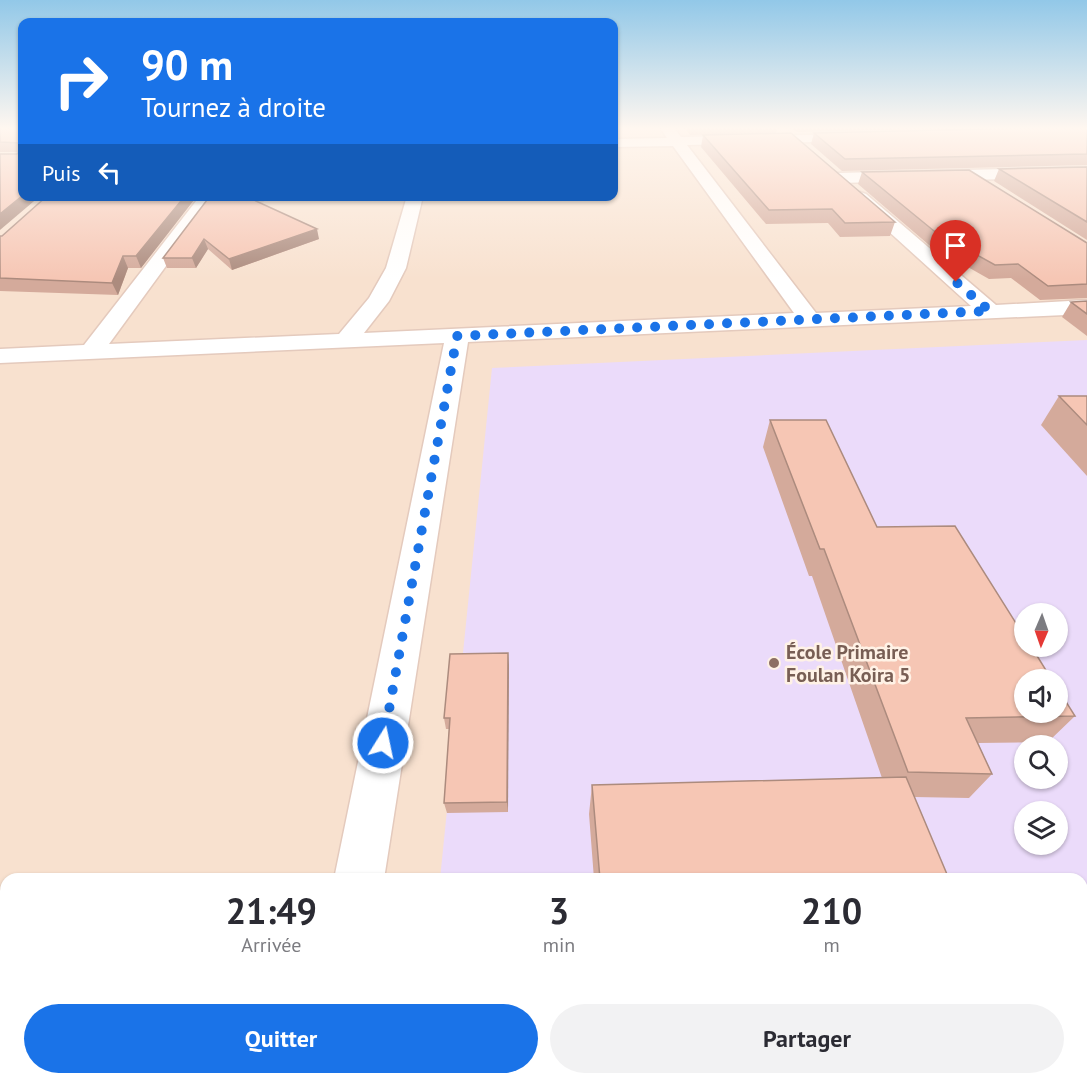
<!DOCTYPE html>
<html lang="fr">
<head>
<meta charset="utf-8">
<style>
	:root { --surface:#fff; --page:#f2f2f3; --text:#2b2b33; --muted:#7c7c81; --accent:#1a73e8 }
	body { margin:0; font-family:"PT Sans",sans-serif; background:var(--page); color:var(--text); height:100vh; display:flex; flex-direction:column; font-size:22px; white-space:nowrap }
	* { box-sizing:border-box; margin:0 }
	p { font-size:20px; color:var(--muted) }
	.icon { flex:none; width:33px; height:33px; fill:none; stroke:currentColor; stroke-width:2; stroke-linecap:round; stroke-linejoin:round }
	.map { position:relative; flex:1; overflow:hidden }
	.side { position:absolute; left:0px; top:873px; width:1088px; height:212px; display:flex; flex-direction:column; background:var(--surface); border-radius:18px 18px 0 0; box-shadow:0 2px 4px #0004 }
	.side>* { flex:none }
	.top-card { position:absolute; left:18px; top:18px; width:600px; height:183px; border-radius:12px; box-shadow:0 2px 4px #0004; background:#1a73e8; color:#fff; overflow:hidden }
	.needle { width:39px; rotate:182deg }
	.fabs { position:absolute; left:1014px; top:603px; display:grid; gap:12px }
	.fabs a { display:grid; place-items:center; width:54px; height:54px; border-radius:50%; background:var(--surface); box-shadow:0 2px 4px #0004; font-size:30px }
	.pin { position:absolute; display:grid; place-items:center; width:51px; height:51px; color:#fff; margin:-62px -26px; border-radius:50% 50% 50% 0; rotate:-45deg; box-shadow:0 0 6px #0007 }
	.pin .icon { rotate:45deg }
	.me { position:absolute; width:66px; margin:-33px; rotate:10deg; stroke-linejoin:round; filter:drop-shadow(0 0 4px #0008) }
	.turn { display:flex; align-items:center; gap:21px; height:126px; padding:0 24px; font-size:27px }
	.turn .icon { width:78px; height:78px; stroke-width:2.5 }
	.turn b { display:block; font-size:42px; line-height:51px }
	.then { display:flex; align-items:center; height:57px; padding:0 24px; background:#0003; gap:12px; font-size:22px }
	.eta { display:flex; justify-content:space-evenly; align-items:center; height:102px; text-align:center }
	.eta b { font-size:36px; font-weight:800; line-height:42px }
	.action { display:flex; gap:12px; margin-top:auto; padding:12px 24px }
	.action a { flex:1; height:69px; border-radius:36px; background:var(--accent); color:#fff; font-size:24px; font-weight:800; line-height:69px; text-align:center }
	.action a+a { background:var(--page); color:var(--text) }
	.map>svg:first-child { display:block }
	.residential { fill:#f8e1cf; fill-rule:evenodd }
	.education { fill:#ebdbfa; fill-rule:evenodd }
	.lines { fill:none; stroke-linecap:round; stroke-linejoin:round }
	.street-casing { stroke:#e4cabd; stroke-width:3 }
	.street { fill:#fff; fill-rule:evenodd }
	.wall { fill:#d4aa9b }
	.shaded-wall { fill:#ac8b7e }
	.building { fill:#f6c6b4; stroke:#ac8b7e; stroke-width:1.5 }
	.route { stroke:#1a73e8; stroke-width:10; stroke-dasharray:0 18 }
	.education-dot { fill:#8d6e63; stroke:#fff2e6; stroke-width:2 }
	.labels { text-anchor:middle; stroke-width:5; stroke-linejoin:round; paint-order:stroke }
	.education-label { font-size:20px; font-weight:bold; fill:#785e54; stroke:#fff2e6; text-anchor:start }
</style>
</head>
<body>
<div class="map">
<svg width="1087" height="1084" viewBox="0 0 1087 1084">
	<rect width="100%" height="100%" fill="#feeede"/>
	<path class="residential" d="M0 127H22V196H614V127H1087V1084H0ZM1024 614H1058V646H1024ZM1024 680H1058V712H1024ZM1024 746H1058V778H1024ZM1024 812H1058V844H1024ZM6 879H1082V1078H6Z"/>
	<path class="education" d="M1087 340V963H1082V879H440L492 368ZM1024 614H1058V646H1024ZM1024 680H1058V712H1024ZM1024 746H1058V778H1024ZM1024 812H1058V844H1024Z"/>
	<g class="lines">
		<defs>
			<g id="street">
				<path d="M663 127H673L681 137 862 134 864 137 862 140 857 141 687 145 816 313 971 306 854 200 852 197 860 192 866 194 996 305 1087 300V314L468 342 384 879H334L444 343 0 363V349L84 345 200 196H270L262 201 212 203 109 344 339 334 369 298 386 268 407 196H423L406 268 389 301 364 333 794 313 673 146 614 147V139L667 138 661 129Z"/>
				<path d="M1087 167V177L837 183 829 178 837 173Z"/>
				<rect x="1082" y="1010" width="5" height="56"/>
				<path d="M294 1078H352L351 1084H293Z"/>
				<path d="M598 1078H709L707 1084H596Z"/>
			</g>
		</defs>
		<use href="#street" class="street-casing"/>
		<use href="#street" class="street"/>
	</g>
	<g class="wall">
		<path d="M0 127H22V196L17 154 19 152H0Z"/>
		<path d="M684 127H781L778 128 776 133 690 135Z"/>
		<path d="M787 127H1022L797 132Z"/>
		<path d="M1087 127V165L842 171 811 144 814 133Z"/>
		<path d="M703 135 895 222 890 236 840 237 828 223 766 224 701 147Z"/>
		<path d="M1087 167V240L994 181 999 169Z"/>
		<path d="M862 172 1087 243V298L1040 300 1011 278 989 279 929 245 858 184Z"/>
		<path d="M47 196H197L141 268H128L118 295 0 291V236H2Z"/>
		<path d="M210 196 319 239 232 270 208 249 196 268H167L163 258Z"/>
		<path d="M1087 301V336L1062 317 1071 302Z"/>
		<path d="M1059 396H1087V476L1041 425Z"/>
		<path d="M770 420 877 527 1075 716 1048 742 978 743 992 774 969 798 914 797 949 879H594L589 814 592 785 882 778 812 576H809L763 447Z"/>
		<path d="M508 653V812L447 813 444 803 449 729H446L444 718Z"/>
	</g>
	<g class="shaded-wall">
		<path d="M22 196H40L0 230V214Z"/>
		<path d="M185 196H197L141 268 136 256Z"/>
		<path d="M317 229 319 239 232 270 229 259Z"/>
		<path d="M204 239 208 249 196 268 192 258Z"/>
		<path d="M123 256 128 268 118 295 112 283Z"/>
		<path d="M508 653 509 665 508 812 507 802Z"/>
	</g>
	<g class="building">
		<path d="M0 127H22V196L0 214V154H17L19 152V143L0 142Z"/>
		<path d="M1070 127H1087V154L845 159 814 133Z"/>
		<path d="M791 133 895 222 845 223 832 209 769 210 703 135Z"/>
		<path d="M1087 167V222L999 169Z"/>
		<path d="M969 170 1087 243V284L1048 286 1018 264 995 265 934 231 862 172Z"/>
		<path d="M47 196H185L136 256H123L112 283 0 278V236H2Z"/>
		<path d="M210 196H245L317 229 229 259 204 239 192 258H163Z"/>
		<path d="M1087 301V314L1071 302Z"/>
		<path d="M1059 396H1087V425Z"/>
		<path d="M770 420H826L877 527 955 526 1024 636V646H1031L1052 680H1024V712H1058V689L1075 716 966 718 992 774 908 772 824 549H820Z"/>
		<path d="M508 653 507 802 444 803 450 718H444L450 654Z"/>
		<path d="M906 777 949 879H600L592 785Z"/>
	</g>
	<linearGradient id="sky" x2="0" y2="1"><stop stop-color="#92c8e8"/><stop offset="0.46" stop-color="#fff7f0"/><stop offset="1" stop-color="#fff7f0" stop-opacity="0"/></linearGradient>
	<rect width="1087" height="279" fill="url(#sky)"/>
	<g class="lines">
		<path class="route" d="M383 743 457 336 990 311 956 282"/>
	</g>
	<circle class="education-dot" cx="774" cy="663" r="6"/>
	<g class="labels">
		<g class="education-label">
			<text x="786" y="659">École Primaire<tspan x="786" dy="23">Foulan Koira 5</tspan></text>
		</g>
	</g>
</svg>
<div class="fabs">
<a><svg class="needle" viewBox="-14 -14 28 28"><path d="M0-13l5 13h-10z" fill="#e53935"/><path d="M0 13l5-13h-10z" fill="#7c7c81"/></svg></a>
<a><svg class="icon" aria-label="sound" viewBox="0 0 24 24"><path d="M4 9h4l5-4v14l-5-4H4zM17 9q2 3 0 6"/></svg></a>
<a><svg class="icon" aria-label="search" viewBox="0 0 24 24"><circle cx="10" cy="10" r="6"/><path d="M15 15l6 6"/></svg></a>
<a><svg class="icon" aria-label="layers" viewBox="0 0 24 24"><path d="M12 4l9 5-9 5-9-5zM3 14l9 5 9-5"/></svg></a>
</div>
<div class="pin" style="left:956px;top:282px;background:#d93025"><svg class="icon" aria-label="arrive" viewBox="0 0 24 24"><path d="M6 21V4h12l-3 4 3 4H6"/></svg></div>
<svg class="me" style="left:383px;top:743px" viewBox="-20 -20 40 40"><circle r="17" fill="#1a73e8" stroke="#fff" stroke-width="3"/><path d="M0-11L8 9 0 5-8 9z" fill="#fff"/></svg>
<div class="top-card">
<div class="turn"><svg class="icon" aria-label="right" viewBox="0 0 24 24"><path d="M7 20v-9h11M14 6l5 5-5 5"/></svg><div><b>90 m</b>Tournez à droite</div></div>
<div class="then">Puis<svg class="icon" aria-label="left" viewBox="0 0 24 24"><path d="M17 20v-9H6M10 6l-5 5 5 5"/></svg></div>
</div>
<section class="side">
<div class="eta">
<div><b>21:49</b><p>Arrivée</p></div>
<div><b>3</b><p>min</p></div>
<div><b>210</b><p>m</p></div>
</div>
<div class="action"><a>Quitter</a><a>Partager</a></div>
</section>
</div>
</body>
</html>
